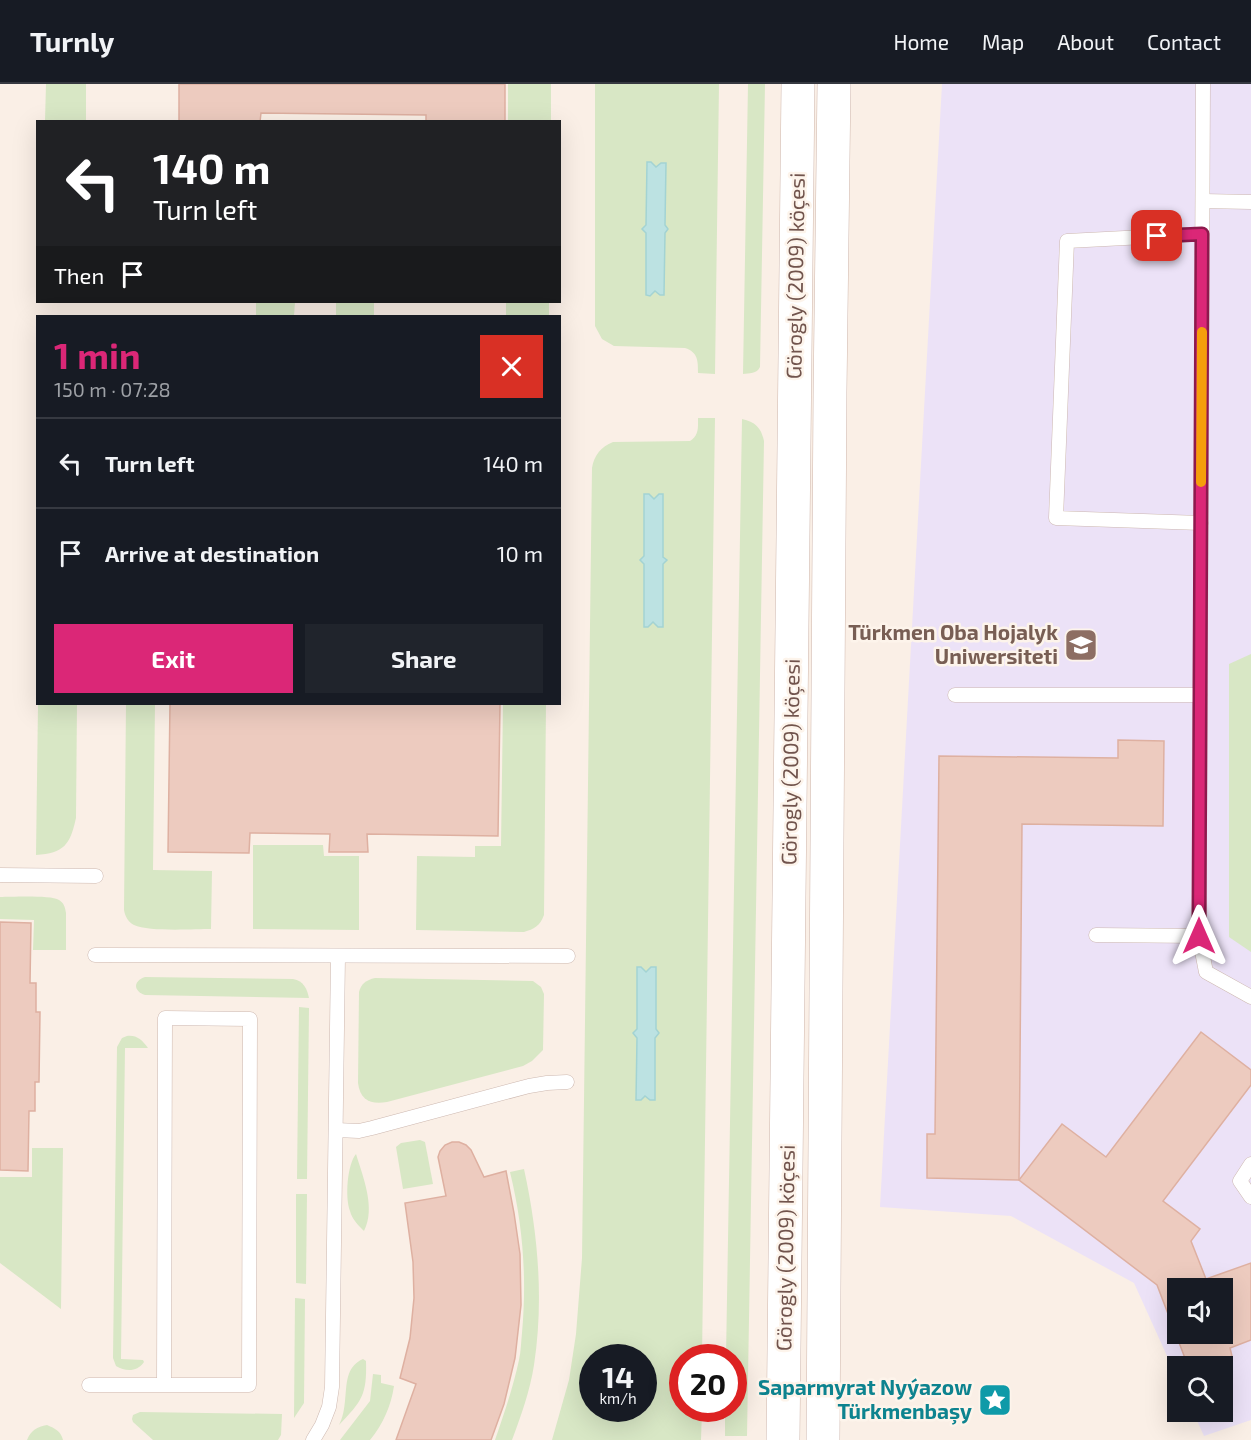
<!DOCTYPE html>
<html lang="en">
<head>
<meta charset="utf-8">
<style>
	:root { --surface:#171b24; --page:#20242c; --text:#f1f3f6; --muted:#9ea1a6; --line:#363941; --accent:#db2777 }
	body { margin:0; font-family:"Exo 2",sans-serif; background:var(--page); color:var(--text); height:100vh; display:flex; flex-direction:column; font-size:22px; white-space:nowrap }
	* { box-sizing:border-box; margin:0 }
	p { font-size:20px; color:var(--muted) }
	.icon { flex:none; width:33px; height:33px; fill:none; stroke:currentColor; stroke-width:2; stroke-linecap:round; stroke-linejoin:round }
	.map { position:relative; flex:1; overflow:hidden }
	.panel { position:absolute; left:36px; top:231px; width:525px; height:390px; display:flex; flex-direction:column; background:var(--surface); border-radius:0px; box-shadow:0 6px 24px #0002 }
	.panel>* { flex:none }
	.guide { position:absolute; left:36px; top:36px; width:525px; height:183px; border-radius:0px; box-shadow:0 6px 24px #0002; background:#202124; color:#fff; overflow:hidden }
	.fabs { position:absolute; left:1167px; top:1194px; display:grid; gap:12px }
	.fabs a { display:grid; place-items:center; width:66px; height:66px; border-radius:0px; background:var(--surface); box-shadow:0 6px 24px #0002; font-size:30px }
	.speed { position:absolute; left:579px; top:1260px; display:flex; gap:12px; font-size:30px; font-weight:700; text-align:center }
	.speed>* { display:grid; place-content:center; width:78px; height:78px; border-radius:50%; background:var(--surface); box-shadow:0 6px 24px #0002; line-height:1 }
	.speed small { font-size:15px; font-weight:400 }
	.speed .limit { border:9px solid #d22; background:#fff; color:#111 }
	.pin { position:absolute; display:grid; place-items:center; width:51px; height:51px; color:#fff; margin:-26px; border-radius:12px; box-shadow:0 3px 9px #0006 }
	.me { position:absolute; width:66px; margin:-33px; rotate:0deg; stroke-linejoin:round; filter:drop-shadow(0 0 4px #0008) }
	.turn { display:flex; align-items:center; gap:21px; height:126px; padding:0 18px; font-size:27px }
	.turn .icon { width:78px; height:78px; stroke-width:2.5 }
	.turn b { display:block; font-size:42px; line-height:51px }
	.then { display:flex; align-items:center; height:57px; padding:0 18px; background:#0003; gap:12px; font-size:22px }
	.round { display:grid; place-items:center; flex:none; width:63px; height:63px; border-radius:0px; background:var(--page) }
	.summary { display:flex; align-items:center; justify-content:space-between; height:102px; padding:0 18px }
	h1 { font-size:36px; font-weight:700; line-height:45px; color:var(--accent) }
	.primary-button { display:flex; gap:12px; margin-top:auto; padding:12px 18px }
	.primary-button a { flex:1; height:69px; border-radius:0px; background:var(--accent); color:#fff; font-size:24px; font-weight:700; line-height:69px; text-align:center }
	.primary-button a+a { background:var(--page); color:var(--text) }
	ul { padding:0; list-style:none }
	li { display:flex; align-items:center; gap:18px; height:90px; padding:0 18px; border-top:2px solid var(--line) }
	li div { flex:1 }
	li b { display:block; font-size:22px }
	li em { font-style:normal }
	header { display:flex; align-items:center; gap:36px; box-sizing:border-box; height:84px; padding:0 30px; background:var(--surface); border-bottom:2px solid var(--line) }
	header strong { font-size:28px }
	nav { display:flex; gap:33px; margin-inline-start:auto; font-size:21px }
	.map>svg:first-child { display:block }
	.education { fill:#ece2f7; fill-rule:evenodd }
	.green { fill:#d8e7c5; fill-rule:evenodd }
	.water { fill:#bce2e2; stroke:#a3d3d3; stroke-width:1.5 }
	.building { fill:#edcbbf; stroke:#deb0a1; stroke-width:1.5; fill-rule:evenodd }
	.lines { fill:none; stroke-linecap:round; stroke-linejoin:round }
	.lane-casing { stroke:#cdb8b0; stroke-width:15 }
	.secondary-casing { stroke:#cfb7ad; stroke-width:34 }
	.lane { stroke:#fff; stroke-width:14 }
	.secondary { stroke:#fff; stroke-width:33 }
	.route-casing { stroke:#8e194d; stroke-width:15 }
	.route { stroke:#db2777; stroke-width:10 }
	.slow { stroke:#f59e0b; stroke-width:10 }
	.labels { text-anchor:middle; stroke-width:5; stroke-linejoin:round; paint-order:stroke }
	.street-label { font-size:21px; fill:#71544d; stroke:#fdf4eb }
	.education-label { font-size:21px; font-weight:bold; fill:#785e54; stroke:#fdf4eb; text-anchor:end }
	.culture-label { font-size:21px; font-weight:bold; fill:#0d838f; stroke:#fdf4eb; text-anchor:end }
</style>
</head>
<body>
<header>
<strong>Turnly</strong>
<nav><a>Home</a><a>Map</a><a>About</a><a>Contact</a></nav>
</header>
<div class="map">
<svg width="1251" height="1356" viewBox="0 0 1251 1356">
	<rect width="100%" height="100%" fill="#faefe6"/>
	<path class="education" d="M942 0H1251V1336L1204 1352 1193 1328H1222V1282H1178L1177 1294 1134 1199 1011 1132 880 1123ZM1178 1204H1222V1250H1178Z"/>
	<g class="green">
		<path d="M46 0H86V37H45Z"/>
		<rect x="508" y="0" width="43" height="37"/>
		<path d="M595 0H719L715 290 698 289C698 277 698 268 685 264L614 262 602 255 595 242Z"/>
		<path d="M748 0H765L760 283C757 290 749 289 743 290Z"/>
		<path d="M256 218H295L294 232H256Z"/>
		<rect x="336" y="218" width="38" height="14"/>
		<rect x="506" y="218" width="43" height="14"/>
		<path d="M698 334H715L702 1273 682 1274V1324L702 1325 701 1356H552L569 1296 576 1250 582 1174 592 384C594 371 601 363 613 358L690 357C699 351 698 344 698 334ZM592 1274H644V1324H592Z"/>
		<path d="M742 335C755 338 761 343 764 357L747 1352H725V1325L734 1324V1274L726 1273Z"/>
		<path d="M1251 570V868L1229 853V580Z"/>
		<path d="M38 620H77L76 734C70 761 64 769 36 771Z"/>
		<path d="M126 620H155L153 786 212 787 211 845C194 845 148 848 134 841 128 838 125 832 124 826Z"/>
		<path d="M503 620H546L544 831C540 842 534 845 524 848L416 846 417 772 475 773V762H501Z"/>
		<path d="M253 761H323L324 772H359V846L253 845Z"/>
		<path d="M0 813C12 813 51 811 59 816 64 819 65 823 66 829V866H33L34 836 0 835Z"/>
		<path d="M145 893 293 895C304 897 307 905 309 914L145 911C133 907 133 897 145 893Z"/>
		<path d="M375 894 533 897 541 903 544 910 543 966 532 977 523 982 387 1018C371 1021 360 1016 358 999L359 908C361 900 366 896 375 894Z"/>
		<path d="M299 923 309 924 307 1095H297Z"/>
		<path d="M127 952C137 951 142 956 148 964H125L121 1275 143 1276 144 1278C137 1288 126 1288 116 1282L113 1274 117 963 122 954Z"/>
		<path d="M420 1056 425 1058 433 1100 403 1105 396 1063 401 1059Z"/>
		<path d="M32 1064H63L61 1225 0 1179V1093H32Z"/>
		<path d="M356 1070C363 1093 376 1124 364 1147 358 1141 352 1135 350 1127 345 1114 347 1081 356 1070Z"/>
		<path d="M524 1085C538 1149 544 1216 534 1281 530 1307 521 1332 512 1356H495C504 1330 513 1304 519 1276 521 1267 521 1258 522 1249 527 1194 523 1141 510 1088Z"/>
		<path d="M296 1110H307L306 1200 296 1199Z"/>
		<path d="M295 1214 305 1215 304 1319 294 1334Z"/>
		<path d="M363 1275 366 1277C367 1311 362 1317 339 1341 343 1333 344 1326 345 1317 347 1301 345 1283 363 1275Z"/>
		<path d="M373 1290 381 1291V1299L394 1302C391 1322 383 1340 370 1356H340L370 1317Z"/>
		<path d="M140 1328 282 1330 281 1351 278 1356H153L133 1338 132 1335 133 1331Z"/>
		<path d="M47 1341C54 1344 61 1347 63 1356H27C31 1346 37 1343 47 1341Z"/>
	</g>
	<g class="water">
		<path d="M647 78H651L656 83 661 79H666L665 141 668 145 665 149 664 211H660L655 207 650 212 646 211V149L642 145 646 141Z"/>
		<path d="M644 410H649L654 415 659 410H663V473L667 476 663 480V543H658L653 538 648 543H644V480L640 476 644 472Z"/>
		<path d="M637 883H641L646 888 651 883H656V945L659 949 655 954V1016H650L645 1012 641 1016H636L637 954 633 949 637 945Z"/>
	</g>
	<g class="building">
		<path d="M179 0H505V38H426V31L261 29 260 38H179Z"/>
		<path d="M170 620H500L498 752 367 750 368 768H329L330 750 250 749 249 769 168 768Z"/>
		<path d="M1118 656 1164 657 1163 742 1022 740 1019 1096 927 1094V1050H935L939 672 1118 674Z"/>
		<path d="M0 838 31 839 30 899H36V928H40L39 998H35V1027H29L28 1087 0 1086Z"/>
		<path d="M1201 948 1251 986V1001L1163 1117 1200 1145 1191 1157 1206 1195 1251 1179V1256L1230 1264 1232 1272 1204 1282H1188L1157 1201 1019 1096 1062 1040 1106 1073ZM1178 1204H1222V1250H1178Z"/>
		<path d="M452 1058H459L466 1061 471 1066 484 1093 506 1087 514 1129 520 1170 521 1221 515 1274 504 1320 491 1356H396L416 1300 400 1294 410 1254 414 1214 413 1178 405 1119 446 1112 438 1073 440 1067 445 1061Z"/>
	</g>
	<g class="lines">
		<defs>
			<g id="lane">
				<path d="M1203 0 1199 852 1206 888 1251 913"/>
				<path d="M1203 117 1251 118"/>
				<path d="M1201 439 1056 434 1067 157 1202 150"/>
				<path d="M955 611H1200"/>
				<path d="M0 791 96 792"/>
				<path d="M1096 851 1199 852"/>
				<path d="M95 871 568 872"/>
				<path d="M336 1046 359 1047 372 1044 529 1002 547 999 567 998"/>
				<path d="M1251 1080 1240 1097 1251 1113"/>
				<path d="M89 1301H249L250 935 165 934 164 1301"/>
				<path d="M313 1356 322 1341 329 1323 332 1303 338 872"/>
			</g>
			<g id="secondary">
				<path d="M783 1356 798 0"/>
				<path d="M823 1356 830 309 834 0"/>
			</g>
		</defs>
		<use href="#lane" class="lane-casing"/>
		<use href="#secondary" class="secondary-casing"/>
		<use href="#lane" class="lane"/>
		<use href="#secondary" class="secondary"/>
	</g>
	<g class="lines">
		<defs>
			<path id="route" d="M1157 152 1202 150 1199 852"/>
		</defs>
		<use href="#route" class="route-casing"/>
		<use href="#route" class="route"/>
		<path class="slow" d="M1201 398 1202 248"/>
	</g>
	<defs>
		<symbol id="university-square" viewBox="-11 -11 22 22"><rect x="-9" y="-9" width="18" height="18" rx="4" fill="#8d6e63" stroke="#fdf4eb"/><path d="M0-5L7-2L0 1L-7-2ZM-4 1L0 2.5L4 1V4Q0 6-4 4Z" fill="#fff"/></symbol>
		<symbol id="sight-square" viewBox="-11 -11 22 22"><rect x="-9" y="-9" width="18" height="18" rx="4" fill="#0f9aa8" stroke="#fdf4eb"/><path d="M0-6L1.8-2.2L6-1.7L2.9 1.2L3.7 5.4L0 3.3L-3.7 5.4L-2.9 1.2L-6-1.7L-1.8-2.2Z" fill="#fff"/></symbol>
	</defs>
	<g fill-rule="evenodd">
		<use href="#university-square" x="1062" y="542" width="38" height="38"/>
		<use href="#sight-square" x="976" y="1297" width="38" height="38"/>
	</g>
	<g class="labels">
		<g class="street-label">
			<text transform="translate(796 192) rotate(-89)" y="7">Görogly (2009) köçesi</text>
			<text transform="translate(791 678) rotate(-89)" y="7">Görogly (2009) köçesi</text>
			<text transform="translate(786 1164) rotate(-89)" y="7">Görogly (2009) köçesi</text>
		</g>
		<g class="education-label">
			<text x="1058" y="556">Türkmen Oba Hojalyk<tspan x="1058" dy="24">Uniwersiteti</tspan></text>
		</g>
		<g class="culture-label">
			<text x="972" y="1311">Saparmyrat Nyýazow<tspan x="972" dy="24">Türkmenbaşy</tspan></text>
		</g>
	</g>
</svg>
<div class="fabs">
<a><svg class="icon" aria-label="sound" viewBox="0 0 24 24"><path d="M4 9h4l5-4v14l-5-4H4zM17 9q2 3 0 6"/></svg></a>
<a><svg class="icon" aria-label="search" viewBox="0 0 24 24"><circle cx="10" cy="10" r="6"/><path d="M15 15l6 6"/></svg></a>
</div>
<div class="speed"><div>14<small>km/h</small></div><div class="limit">20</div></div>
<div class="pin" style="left:1157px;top:152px;background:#d93025"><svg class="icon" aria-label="arrive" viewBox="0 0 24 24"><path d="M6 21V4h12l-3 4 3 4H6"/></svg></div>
<svg class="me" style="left:1199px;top:852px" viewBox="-20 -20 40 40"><path d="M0-17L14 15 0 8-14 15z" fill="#db2777" stroke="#fff" stroke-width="4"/></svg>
<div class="guide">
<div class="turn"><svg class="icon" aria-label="left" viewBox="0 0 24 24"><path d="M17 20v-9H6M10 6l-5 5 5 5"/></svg><div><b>140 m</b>Turn left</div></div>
<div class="then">Then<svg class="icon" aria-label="arrive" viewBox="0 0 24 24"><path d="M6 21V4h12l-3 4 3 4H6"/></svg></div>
</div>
<section class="panel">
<div class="summary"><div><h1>1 min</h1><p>150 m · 07:28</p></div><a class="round" style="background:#d93025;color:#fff"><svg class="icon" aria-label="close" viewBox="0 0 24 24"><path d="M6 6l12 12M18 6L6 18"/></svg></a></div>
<ul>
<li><svg class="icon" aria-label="left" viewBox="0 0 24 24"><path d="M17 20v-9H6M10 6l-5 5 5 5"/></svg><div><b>Turn left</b></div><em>140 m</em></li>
<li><svg class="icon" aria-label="arrive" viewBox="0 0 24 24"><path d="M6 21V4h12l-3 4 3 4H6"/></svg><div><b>Arrive at destination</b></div><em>10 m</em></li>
</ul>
<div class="primary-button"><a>Exit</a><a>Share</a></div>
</section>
</div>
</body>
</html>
